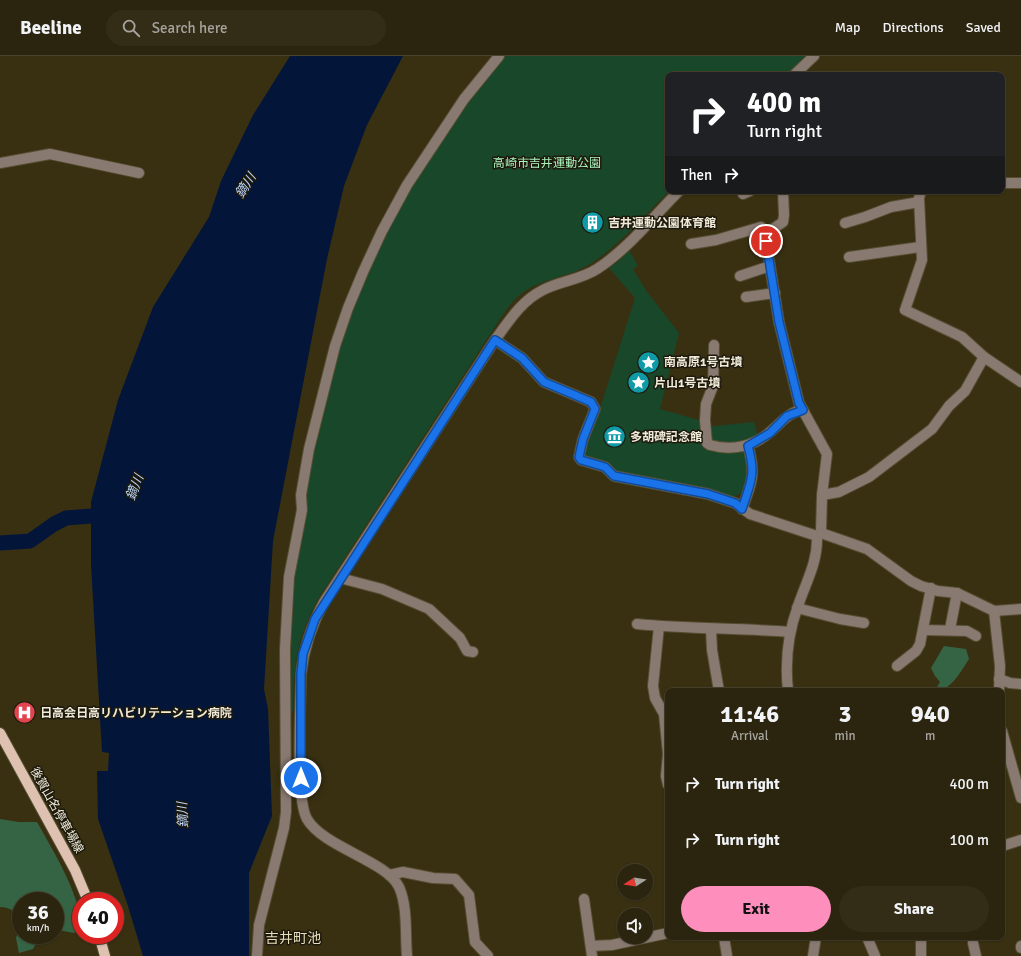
<!DOCTYPE html>
<html lang="en">
<head>
<meta charset="utf-8">
<style>
	:root { --surface:#2b240e; --page:#332c17; --text:#f1f3f6; --muted:#a6a49e; --line:#47412e; --accent:#fe8ebc }
	body { margin:0; font-family:Signika,"Noto Sans JP",sans-serif; background:var(--page); color:var(--text); height:100vh; display:flex; flex-direction:column; font-size:15px; white-space:nowrap }
	* { box-sizing:border-box; margin:0 }
	p { font-size:13px; color:var(--muted) }
	.icon { flex:none; width:22px; height:22px; fill:none; stroke:currentColor; stroke-width:2; stroke-linecap:round; stroke-linejoin:round }
	.map { position:relative; flex:1; overflow:hidden }
	.sheet { position:absolute; left:665px; top:632px; width:340px; height:252px; display:flex; flex-direction:column; background:var(--surface); border-radius:8px; box-shadow:0 1px 3px #0004,0 0 0 1px var(--line) }
	.sheet>* { flex:none }
	.banner { position:absolute; left:665px; top:16px; width:340px; height:122px; border-radius:8px; box-shadow:0 1px 3px #0004,0 0 0 1px var(--line); background:#202124; color:#fff; overflow:hidden }
	.needle { width:26px; rotate:258deg }
	.controls { position:absolute; left:617px; top:808px; display:grid; gap:8px }
	.controls a { display:grid; place-items:center; width:36px; height:36px; border-radius:50%; background:var(--surface); box-shadow:0 1px 3px #0004,0 0 0 1px var(--line); font-size:20px }
	.speed { position:absolute; left:12px; top:836px; display:flex; gap:8px; font-size:20px; font-weight:700; text-align:center }
	.speed>* { display:grid; place-content:center; width:52px; height:52px; border-radius:50%; background:var(--surface); box-shadow:0 1px 3px #0004,0 0 0 1px var(--line); line-height:1 }
	.speed small { font-size:10px; font-weight:400 }
	.speed .limit { border:6px solid #d22; background:#fff; color:#111 }
	.pin { position:absolute; display:grid; place-items:center; width:34px; height:34px; color:#fff; margin:-17px; border:2px solid #fff; border-radius:50%; box-shadow:0 1px 4px #0007 }
	.me { position:absolute; width:44px; margin:-22px; rotate:0deg; stroke-linejoin:round; filter:drop-shadow(0 0 3px #0008) }
	.turn { display:flex; align-items:center; gap:14px; height:84px; padding:0 16px; font-size:18px }
	.turn .icon { width:52px; height:52px; stroke-width:2.5 }
	.turn b { display:block; font-size:28px; line-height:34px }
	.then { display:flex; align-items:center; height:38px; padding:0 16px; background:#0003; gap:8px; font-size:15px }
	.eta { display:flex; justify-content:space-evenly; align-items:center; height:68px; text-align:center }
	.eta b { font-size:24px; font-weight:700; line-height:28px }
	.action { display:flex; gap:8px; margin-top:auto; padding:8px 16px }
	.action a { flex:1; height:46px; border-radius:24px; background:var(--accent); color:#111; font-size:16px; font-weight:700; line-height:46px; text-align:center }
	.action a+a { background:var(--page); color:var(--text) }
	ul { padding:0; list-style:none }
	li { display:flex; align-items:center; gap:12px; height:56px; padding:0 16px }
	li div { flex:1 }
	li b { display:block; font-size:15px }
	li em { font-style:normal }
	header { display:flex; align-items:center; gap:24px; box-sizing:border-box; height:56px; padding:0 20px; background:var(--surface); border-bottom:1px solid var(--line) }
	header strong { font-size:19px }
	nav { display:flex; gap:22px; margin-inline-start:auto; font-size:14px }
	.search { width:280px; height:36px; background:var(--page); display:flex; align-items:center; gap:10px; box-sizing:border-box; padding:0 14px; border-radius:22px; color:var(--muted); font-size:15px }
	.map>svg:first-child { display:block }
	.green { fill:#194729 }
	.forest { fill:#356444 }
	.water { fill:#03163a }
	.lines { fill:none; stroke-linecap:round; stroke-linejoin:round }
	.river { stroke:#03163a; stroke-width:15 }
	.minor-casing { stroke:#564e32; stroke-width:12 }
	.major-casing { stroke:#564e32; stroke-width:12 }
	.minor { stroke:#887971; stroke-width:10 }
	.major { stroke:#dec1b1; stroke-width:10 }
	.route-casing { stroke:#114b97; stroke-width:10 }
	.route { stroke:#1a73e8; stroke-width:7 }
	.labels { text-anchor:middle; stroke-width:3; stroke-linejoin:round; paint-order:stroke }
	.park-label { font-size:12px; fill:#a8f2bc; stroke:#1d190c }
	.poi-label { font-size:12px; font-weight:bold; fill:#f0ebd9; stroke:#1d190c; text-anchor:start }
	.street-label { font-size:12px; fill:#f0ebd9; stroke:#1d190c }
	.water-label { font-size:13px; font-style:italic; fill:#bbd4fc; stroke:#1d190c }
	.quarter-label { font-size:14px; fill:#e8ddba; stroke:#1d190c }
</style>
</head>
<body>
<header>
<strong>Beeline</strong>
<div class="search"><svg class="icon" aria-label="search" viewBox="0 0 24 24"><circle cx="10" cy="10" r="6"/><path d="M15 15l6 6"/></svg>Search here</div>
<nav><a>Map</a><a>Directions</a><a>Saved</a></nav>
</header>
<div class="map">
<svg width="1021" height="900" viewBox="0 0 1021 900">
	<rect width="100%" height="100%" fill="#393012"/>
	<g class="green">
		<path d="M495 0H805L786 19H668L669 135C644 160 620 189 590 208 569 221 544 222 525 235 514 242 507 253 500 263L318 543C296 584 294 609 293 655L283 654V594L316 348 380 174Z"/>
		<path d="M629 194 638 210 633 213 647 236 679 277 660 353 702 365 704 371 754 366 757 378V383L746 388 750 406 744 436 730 442 615 418 582 400 598 359 635 242 609 212 618 206Z"/>
	</g>
	<g class="forest">
		<path d="M944 590 966 593 969 603C961 615 951 635 935 635L940 626 935 620 931 612Z"/>
		<path d="M0 763 19 766H37C53 795 81 839 81 872L74 877 58 874 55 875V845H21V862C17 855 8 851 0 851Z"/>
		<path d="M21 869V879H48L37 886 33 893 19 897 16 882Z"/>
	</g>
	<path class="water" d="M290 0H403L367 69 344 130 327 203 273 485 264 633 268 653 272 760 249 817V900H143L128 850 98 763 97 715H108L109 697 102 696 91 509V446L118 344 153 251 209 161 221 125 253 59Z"/>
	<g class="lines">
		<path class="river" d="M0 487 30 485 54 468 66 462 91 460 110 457"/>
		<defs>
			<g id="minor">
				<path d="M794 19 814 0"/>
				<path d="M0 107 50 98 139 117"/>
				<path d="M1002 127H1021"/>
				<path d="M783 135 784 159 783 166 767 177 766 185 779 266 799 347 827 398 822 439 821 477 817 480C818 506 806 526 798 550 788 577 785 607 788 635"/>
				<path d="M921 135 919 142 922 204 905 254 962 281 984 301 1021 326"/>
				<path d="M743 138 750 135"/>
				<path d="M845 167 865 161 891 151 919 146"/>
				<path d="M691 188 716 184 761 171 767 177"/>
				<path d="M849 201 920 191"/>
				<path d="M740 220 770 210"/>
				<path d="M746 241 775 237"/>
				<path d="M495 284 522 302 544 326 591 346 595 353 583 383 579 401 581 404 605 411 614 420 708 438 735 447 750 458 817 480"/>
				<path d="M714 289 713 330 706 348 705 364 707 387 710 389C731 395 753 391 770 376 781 367 788 356 803 354"/>
				<path d="M822 439 839 436 869 421 932 373 949 350 965 335 984 301"/>
				<path d="M742 453C752 426 756 418 748 390"/>
				<path d="M821 477 867 493 911 525 921 530 938 535 957 537 994 555 1021 553"/>
				<path d="M340 522 382 533 429 553 460 582 467 595 473 596"/>
				<path d="M797 552 840 563 864 567"/>
				<path d="M994 555 1000 610 999 635"/>
				<path d="M637 568C688 573 739 572 790 576"/>
				<path d="M659 570 653 630 655 642 664 658 668 698 666 720 668 729"/>
				<path d="M711 573 712 594 719 635"/>
				<path d="M950 573 957 537"/>
				<path d="M923 574 967 575 976 580"/>
				<path d="M897 610 916 595 920 588 931 532"/>
				<path d="M999 623 1010 627 1021 628"/>
				<path d="M1002 675 1021 742"/>
				<path d="M1002 790 1021 784"/>
				<path d="M389 819 403 816 433 822 455 823 469 839 475 886 488 900"/>
				<path d="M584 843 592 900"/>
				<path d="M724 881 727 900"/>
				<path d="M867 881 875 900"/>
				<path d="M921 881V900"/>
				<path d="M973 887 976 900"/>
				<path d="M591 890 612 889 668 877"/>
				<path d="M1021 890V892"/>
				<path d="M257 900 259 869 284 772 286 756 285 593 289 521 302 454 301 439 309 393 335 290 348 252 363 216 382 175 407 129 464 43 499 0"/>
				<path d="M407 900C405 878 408 851 399 831 387 805 323 791 307 763 295 742 301 647 301 618 304 591 311 570 324 546L495 284C509 265 521 245 543 234 560 225 580 224 597 213 628 193 653 161 679 135"/>
				<path d="M813 900 816 881"/>
			</g>
			<g id="major">
				<path d="M0 677 75 814 88 845"/>
				<path d="M99 879 105 900"/>
			</g>
		</defs>
		<use href="#minor" class="minor-casing"/>
		<use href="#major" class="major-casing"/>
		<use href="#minor" class="minor"/>
		<use href="#major" class="major"/>
	</g>
	<g class="lines">
		<defs>
			<path id="route" d="M301 722V618L303 598 315 563 495 284 522 302 544 326 591 346 595 353 583 383 579 401 581 404 605 411 614 420 708 438 735 447 742 453C751 426 756 418 748 390L770 377 787 360 803 354 799 347 779 266 766 185"/>
		</defs>
		<use href="#route" class="route-casing"/>
		<use href="#route" class="route"/>
	</g>
	<defs>
		<symbol id="building-disc" viewBox="-11 -11 22 22"><circle r="9.5" fill="#0f9aa8" stroke="#1d190c"/><path d="M-4-6H4V6H1V3H-1V6H-4ZM-2.5-4.3h1.7v1.8h-1.7ZM.8-4.3h1.7v1.8H.8ZM-2.5-1h1.7V.8h-1.7ZM.8-1h1.7V.8H.8Z" fill="#fff"/></symbol>
		<symbol id="sight-disc" viewBox="-11 -11 22 22"><circle r="9.5" fill="#0f9aa8" stroke="#1d190c"/><path d="M0-6L1.8-2.2L6-1.7L2.9 1.2L3.7 5.4L0 3.3L-3.7 5.4L-2.9 1.2L-6-1.7L-1.8-2.2Z" fill="#fff"/></symbol>
		<symbol id="museum-disc" viewBox="-11 -11 22 22"><circle r="9.5" fill="#0f9aa8" stroke="#1d190c"/><path d="M0-6L6-3V-2H-6V-3ZM-5-1h2V3h-2ZM-1-1h2V3h-2ZM3-1h2V3H3ZM-6 4H6V6H-6Z" fill="#fff"/></symbol>
		<symbol id="hospital-disc" viewBox="-11 -11 22 22"><circle r="9.5" fill="#e0444e" stroke="#1d190c"/><path d="M-5-5h3v3.5h4V-5h3V5h-3V1.5h-4V5h-3Z" fill="#fff"/></symbol>
	</defs>
	<g fill-rule="evenodd">
		<use href="#building-disc" x="580" y="154" width="25" height="25"/>
		<use href="#sight-disc" x="636" y="294" width="25" height="25"/>
		<use href="#sight-disc" x="626" y="314" width="25" height="25"/>
		<use href="#museum-disc" x="602" y="368" width="25" height="25"/>
		<use href="#hospital-disc" x="12" y="644" width="25" height="25"/>
	</g>
	<g class="labels">
		<g class="park-label">
			<text x="547" y="111">高崎市吉井運動公園</text>
		</g>
		<g class="poi-label">
			<text x="608" y="171">吉井運動公園体育館</text>
			<text x="664" y="310">南高原1号古墳</text>
			<text x="654" y="331">片山1号古墳</text>
			<text x="630" y="385">多胡碑記念館</text>
			<text x="40" y="661">日高会日高リハビリテーション病院</text>
		</g>
		<g class="street-label">
			<text transform="translate(57 754) rotate(61)" y="4">後賀山名停車場線</text>
		</g>
		<g class="water-label">
			<text transform="translate(245 129) rotate(-58)" y="5">鏑川</text>
			<text transform="translate(134 431) rotate(-69)" y="5">鏑川</text>
			<text transform="translate(182 759) rotate(-93)" y="5">鏑川</text>
		</g>
		<g class="quarter-label">
			<text x="293" y="887">吉井町池</text>
		</g>
	</g>
</svg>
<div class="controls">
<a><svg class="needle" viewBox="-14 -14 28 28"><path d="M0-13l5 13h-10z" fill="#e53935"/><path d="M0 13l5-13h-10z" fill="#a6a49e"/></svg></a>
<a><svg class="icon" aria-label="sound" viewBox="0 0 24 24"><path d="M4 9h4l5-4v14l-5-4H4zM17 9q2 3 0 6"/></svg></a>
</div>
<div class="speed"><div>36<small>km/h</small></div><div class="limit">40</div></div>
<div class="pin" style="left:766px;top:185px;background:#d93025"><svg class="icon" aria-label="arrive" viewBox="0 0 24 24"><path d="M6 21V4h12l-3 4 3 4H6"/></svg></div>
<svg class="me" style="left:301px;top:722px" viewBox="-20 -20 40 40"><circle r="17" fill="#1a73e8" stroke="#fff" stroke-width="3"/><path d="M0-11L8 9 0 5-8 9z" fill="#fff"/></svg>
<div class="banner">
<div class="turn"><svg class="icon" aria-label="right" viewBox="0 0 24 24"><path d="M7 20v-9h11M14 6l5 5-5 5"/></svg><div><b>400 m</b>Turn right</div></div>
<div class="then">Then<svg class="icon" aria-label="right" viewBox="0 0 24 24"><path d="M7 20v-9h11M14 6l5 5-5 5"/></svg></div>
</div>
<section class="sheet">
<div class="eta">
<div><b>11:46</b><p>Arrival</p></div>
<div><b>3</b><p>min</p></div>
<div><b>940</b><p>m</p></div>
</div>
<ul>
<li><svg class="icon" aria-label="right" viewBox="0 0 24 24"><path d="M7 20v-9h11M14 6l5 5-5 5"/></svg><div><b>Turn right</b></div><em>400 m</em></li>
<li><svg class="icon" aria-label="right" viewBox="0 0 24 24"><path d="M7 20v-9h11M14 6l5 5-5 5"/></svg><div><b>Turn right</b></div><em>100 m</em></li>
</ul>
<div class="action"><a>Exit</a><a>Share</a></div>
</section>
</div>
</body>
</html>
